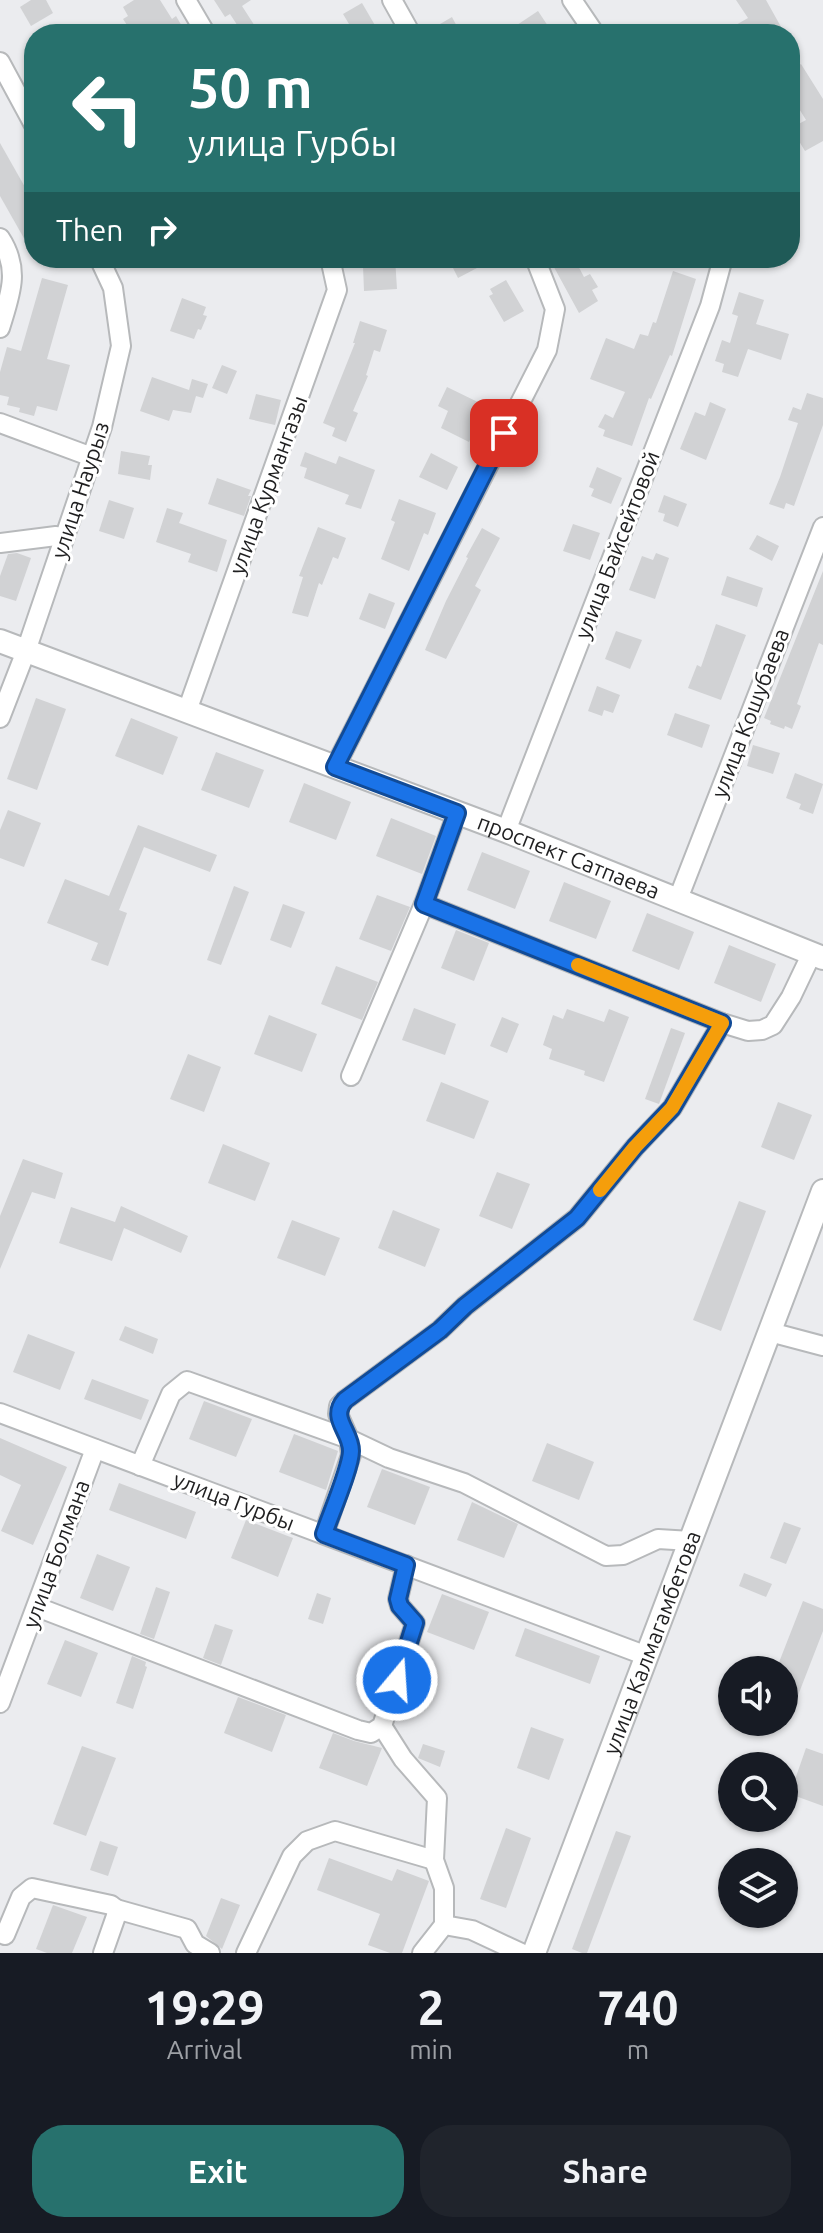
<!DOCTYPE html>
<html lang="en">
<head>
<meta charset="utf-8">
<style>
	:root { --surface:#171b24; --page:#20242c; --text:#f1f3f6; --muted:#9ea1a6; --accent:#27716d }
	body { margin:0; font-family:Ubuntu,sans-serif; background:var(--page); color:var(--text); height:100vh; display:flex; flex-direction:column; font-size:30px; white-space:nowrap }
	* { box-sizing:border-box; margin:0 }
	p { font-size:26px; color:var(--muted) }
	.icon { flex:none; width:44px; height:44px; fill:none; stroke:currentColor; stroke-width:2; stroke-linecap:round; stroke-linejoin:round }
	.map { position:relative; height:1953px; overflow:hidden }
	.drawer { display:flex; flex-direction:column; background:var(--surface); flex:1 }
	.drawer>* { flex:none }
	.banner { position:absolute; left:24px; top:24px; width:776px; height:244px; border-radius:32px; box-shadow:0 2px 6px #0004; background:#27716d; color:#fff; overflow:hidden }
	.tools { position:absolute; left:718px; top:1656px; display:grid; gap:16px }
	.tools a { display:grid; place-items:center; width:80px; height:80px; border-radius:50%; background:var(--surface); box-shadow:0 2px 6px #0004; font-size:40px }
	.pin { position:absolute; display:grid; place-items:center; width:68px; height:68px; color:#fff; margin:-34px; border-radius:16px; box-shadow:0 4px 12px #0006 }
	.me { position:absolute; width:88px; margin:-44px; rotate:18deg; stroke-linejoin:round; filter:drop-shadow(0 0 6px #0008) }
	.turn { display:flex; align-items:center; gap:28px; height:168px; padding:0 32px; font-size:36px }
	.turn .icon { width:104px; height:104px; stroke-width:2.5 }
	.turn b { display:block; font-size:56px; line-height:68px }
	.then { display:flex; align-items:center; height:76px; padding:0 32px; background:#0003; gap:16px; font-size:30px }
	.eta { display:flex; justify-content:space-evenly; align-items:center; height:136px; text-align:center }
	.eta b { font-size:48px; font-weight:700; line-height:56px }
	.button { display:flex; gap:16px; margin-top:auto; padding:16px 32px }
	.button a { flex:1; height:92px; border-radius:32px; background:var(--accent); color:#fff; font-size:32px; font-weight:700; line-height:92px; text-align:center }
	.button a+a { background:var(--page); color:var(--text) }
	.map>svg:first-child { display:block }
	.building { fill:#d1d2d4 }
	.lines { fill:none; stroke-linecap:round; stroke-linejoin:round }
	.minor-casing { stroke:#b7b9bb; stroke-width:22 }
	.tertiary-casing { stroke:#b7b9bb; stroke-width:26 }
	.minor { stroke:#fff; stroke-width:18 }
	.tertiary { stroke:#fff; stroke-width:22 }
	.route-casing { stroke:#114b97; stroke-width:20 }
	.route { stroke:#1a73e8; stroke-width:14 }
	.slow { stroke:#f59e0b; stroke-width:14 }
	.labels { text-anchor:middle; stroke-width:6; stroke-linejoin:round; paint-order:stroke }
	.street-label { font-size:22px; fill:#1f1f20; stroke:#fff }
</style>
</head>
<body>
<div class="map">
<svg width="823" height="1953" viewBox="0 0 823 1953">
	<rect width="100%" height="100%" fill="#ebecef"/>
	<g class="building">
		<path d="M31 0H46L53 13 31 26 20 7Z"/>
		<path d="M134 0H160L172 19 176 16 183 28 174 34H133L123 19 128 16 123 7Z"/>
		<path d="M214 0H251L242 6 260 34H243L230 14 225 17Z"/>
		<path d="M736 0H766L785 34H720L748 18Z"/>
		<path d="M362 3 376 27 364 34H355L343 14Z"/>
		<path d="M538 11 550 29 543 34H523L517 25Z"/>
		<path d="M452 17 461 34H423Z"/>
		<path d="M801 64 823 99V141L805 151 791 128 806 120 790 94V71Z"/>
		<path d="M0 143 34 203V256L0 196Z"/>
		<path d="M366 258H395L397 289 364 291 363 266H366Z"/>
		<path d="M448 258H496L458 278Z"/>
		<path d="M549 258H574L584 277 590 274 598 287 592 290 598 301 579 313Z"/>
		<path d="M673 271 696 279 672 356 670 355 651 399 649 398 632 446 603 436 605 430 598 427 605 414 613 418 625 392 590 379 606 338 634 349 640 334 648 336 653 322 656 323Z"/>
		<path d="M42 278 68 285 47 359 70 365 57 411 37 406 34 416 19 412 20 408 7 405 9 397 0 395V372L7 347 21 351Z"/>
		<path d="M506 280 524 311 504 322 489 296 493 294 490 289Z"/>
		<path d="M739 292 764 300 756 324 789 334 781 360 748 349 738 377 722 372 724 364 715 361 722 340 730 343 738 316 732 314Z"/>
		<path d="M182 298 206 307 203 315 207 316 201 330 198 329 194 339 170 331Z"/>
		<path d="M360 321 387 330 380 352 374 350 366 375 368 376 353 411 358 413 346 442 332 436 335 428 323 423 355 343H353Z"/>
		<path d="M222 365 237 371 227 394 212 388Z"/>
		<path d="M152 377 189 390 192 379 208 384 203 398 196 396 191 413 173 410 169 421 140 411Z"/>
		<path d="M447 387 486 406 469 442 441 428 448 411 438 406Z"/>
		<path d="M807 393 823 398V425L794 506 786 503 784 509 769 504 780 477 798 423 788 420 793 407 801 410Z"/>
		<path d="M256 394 281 400 275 425 249 419Z"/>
		<path d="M710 402 726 409 706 460 680 449 695 412 705 416Z"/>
		<path d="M121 451 150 456 148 465H152L150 480 118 474Z"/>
		<path d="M305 452 336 464 339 456 375 470 361 509 345 504 349 495 304 478 307 468 300 466Z"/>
		<path d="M431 453 458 467 447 490 419 477Z"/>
		<path d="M597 467 622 478 611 504 591 496 594 489 589 487Z"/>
		<path d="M217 478 251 490 248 496H251L244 516 208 504Z"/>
		<path d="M664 495 687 504 678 527 663 521 665 514 658 512Z"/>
		<path d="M399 499 436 513 428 535 424 533 409 571 381 559 395 522 391 520Z"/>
		<path d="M109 500 134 508 124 539 99 531Z"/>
		<path d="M167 508 183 513 179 523 227 540 217 572 188 562 191 554 156 542Z"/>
		<path d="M573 524 600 533 590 560 563 551Z"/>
		<path d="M318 527 346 538 338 559 333 557 322 585 319 583 308 617 292 613 303 577 299 576Z"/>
		<path d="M482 528 500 538 475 586 481 590 446 659 425 650 446 601 468 558 466 557Z"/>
		<path d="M757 535 779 546 772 561 749 549Z"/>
		<path d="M17 553 31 558 16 601 0 596V576L8 554Z"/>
		<path d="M656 553 669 558 655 599 629 590 642 556 653 560Z"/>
		<path d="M823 571V645L819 643 797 704 801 706 792 729 785 726 784 729 770 724 771 721 764 718Z"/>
		<path d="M727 576 763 588 757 607 721 595Z"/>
		<path d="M369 593 395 603 385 629 359 619Z"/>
		<path d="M716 624 746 635 721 700 688 688 697 665 701 667Z"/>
		<path d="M616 631 642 640 630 669 605 659Z"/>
		<path d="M597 686 620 695 613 713 604 710 602 716 588 711Z"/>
		<path d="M36 698 66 709 37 790 7 779Z"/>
		<path d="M675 713 710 725 702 748 667 735Z"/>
		<path d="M131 718 178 737 163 775 115 756Z"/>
		<path d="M753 745 780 753 773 774 747 766Z"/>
		<path d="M216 752 264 770 249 808 201 790Z"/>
		<path d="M795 773 823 784 813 814 799 809 801 804 786 798Z"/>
		<path d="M304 783 351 802 336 840 289 822Z"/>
		<path d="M8 810 41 823 24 867 0 858V830Z"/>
		<path d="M391 818 436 836 422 874 376 856Z"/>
		<path d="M138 825 217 855 210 872 144 847 119 910 127 913 108 966 91 960 98 943 47 923 65 879 109 896Z"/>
		<path d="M482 852 530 871 515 909 467 890Z"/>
		<path d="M564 882 611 901 596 939 549 921Z"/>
		<path d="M234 886 249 892 221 965 207 960Z"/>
		<path d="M377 895 410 907 391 951 359 939Z"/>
		<path d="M283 904 305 912 291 948 270 940Z"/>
		<path d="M647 913 694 932 679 970 632 951Z"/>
		<path d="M456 930 489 943 474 981 441 968Z"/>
		<path d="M729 945 776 964 761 1002 714 983Z"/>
		<path d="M336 966 378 982 362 1020 321 1004Z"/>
		<path d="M414 1008 456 1024 445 1055 402 1040Z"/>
		<path d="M567 1009 604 1022 609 1009 629 1017 604 1082 584 1075 585 1071 549 1059 552 1049 543 1045 553 1015 563 1019Z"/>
		<path d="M269 1015 317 1034 302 1072 254 1054Z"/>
		<path d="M502 1017 519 1024 507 1053 490 1046Z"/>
		<path d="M671 1028 685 1033 659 1104 645 1099Z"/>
		<path d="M188 1054 221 1067 204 1112 170 1099Z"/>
		<path d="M441 1082 489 1101 474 1139 426 1121Z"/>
		<path d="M778 1102 812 1115 794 1160 761 1147Z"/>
		<path d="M223 1144 270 1163 255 1201 208 1183Z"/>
		<path d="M23 1159 63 1173 55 1199 32 1192 0 1269V1216Z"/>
		<path d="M497 1172 530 1184 512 1229 479 1216Z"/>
		<path d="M739 1201 766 1211 721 1331 693 1320Z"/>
		<path d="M121 1206 188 1236 181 1253 124 1228 112 1261 59 1243 71 1207 115 1222Z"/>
		<path d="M393 1210 440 1229 425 1267 378 1248Z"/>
		<path d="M292 1220 340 1238 325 1276 277 1258Z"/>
		<path d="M125 1326 158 1339 153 1354 119 1340Z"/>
		<path d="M28 1334 75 1352 60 1390 13 1372Z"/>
		<path d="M92 1379 149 1400 141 1420 84 1399Z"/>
		<path d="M204 1401 252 1419 236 1457 189 1439Z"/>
		<path d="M294 1434 338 1451 326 1490 279 1472Z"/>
		<path d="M0 1438 67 1467 33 1545 1 1531 21 1485 0 1475Z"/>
		<path d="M547 1443 594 1462 579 1500 532 1481Z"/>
		<path d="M382 1469 430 1487 415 1525 367 1507Z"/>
		<path d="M119 1483 196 1512 186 1539 109 1510Z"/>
		<path d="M472 1502 518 1524 504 1558 457 1540Z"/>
		<path d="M246 1520 293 1538 278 1577 231 1558Z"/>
		<path d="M784 1522 801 1528 786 1564 770 1558Z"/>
		<path d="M97 1554 130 1567 113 1611 80 1598Z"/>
		<path d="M744 1573 772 1584 766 1597 739 1586Z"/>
		<path d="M156 1587 170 1592 154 1639 140 1634Z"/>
		<path d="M317 1593 331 1598 323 1624 308 1619Z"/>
		<path d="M442 1594 489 1612 474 1650 427 1632Z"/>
		<path d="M803 1601 823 1609V1631L797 1698 784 1693V1670H776Z"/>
		<path d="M215 1624 233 1630 221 1665 203 1658Z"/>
		<path d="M525 1628 600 1656 590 1684 515 1656Z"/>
		<path d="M65 1640 98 1653 81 1697 47 1684Z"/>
		<path d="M132 1656 146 1662 145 1666 147 1667 133 1709 116 1703Z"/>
		<path d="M238 1697 286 1715 272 1752 224 1733Z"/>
		<path d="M531 1727 564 1739 549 1780 517 1768Z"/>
		<path d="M333 1733 354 1741 382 1748 367 1786 319 1768Z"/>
		<path d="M423 1744 445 1751 440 1767 418 1758Z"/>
		<path d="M82 1746 116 1758 86 1836 53 1824Z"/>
		<path d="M806 1748 823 1754V1806L790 1794Z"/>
		<path d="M506 1828 531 1838 506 1908 480 1899Z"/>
		<path d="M616 1831 631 1836 587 1953H582L572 1949Z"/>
		<path d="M100 1841 118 1847 108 1876 90 1870Z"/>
		<path d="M329 1858 392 1881 397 1869 429 1881 402 1953H390L368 1945 380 1914 317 1890Z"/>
		<path d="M221 1898 240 1905 222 1949 206 1936Z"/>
		<path d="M53 1905 87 1917 72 1953H47L36 1949Z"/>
	</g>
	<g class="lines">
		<defs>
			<g id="minor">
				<path d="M186 0 206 34"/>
				<path d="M392 0 411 34"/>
				<path d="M572 0 595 34"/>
				<path d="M0 62 34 125"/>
				<path d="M0 238C21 270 10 295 0 328"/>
				<path d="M0 423 92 457"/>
				<path d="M0 543 56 536 64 538"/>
				<path d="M187 711 337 290 330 258"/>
				<path d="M0 718 26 651 102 427 121 346 113 288 99 258"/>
				<path d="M335 767 547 350 555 309 535 258"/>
				<path d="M506 831 710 306 723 258"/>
				<path d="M678 899 823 527"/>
				<path d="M424 904 722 1023 748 1031 762 1030 773 1025 791 997 812 953"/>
				<path d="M351 1076 424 904 457 813"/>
				<path d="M770 1332 823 1346"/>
				<path d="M0 1413 647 1656"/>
				<path d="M140 1466 171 1394 187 1381 349 1439 389 1458 464 1483 606 1556 623 1555 658 1539 691 1541"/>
				<path d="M324 1534 351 1455 349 1439 338 1414 339 1406 345 1400 440 1330 465 1306 577 1218 635 1147 672 1108 722 1023"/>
				<path d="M37 1607 358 1730 371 1733 382 1726 415 1623 400 1606 398 1599 406 1565"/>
				<path d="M0 1703 95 1449"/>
				<path d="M382 1726 403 1759 437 1798 434 1860 444 1888V1925"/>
				<path d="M116 1909 187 1929 195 1944 210 1953"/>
				<path d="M5 1935 21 1897 32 1888 111 1905 116 1909V1916L103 1953"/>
				<path d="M246 1953 292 1856 307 1841 335 1831 434 1860"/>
				<path d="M422 1953 444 1925 472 1930 521 1953"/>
			</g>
			<g id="tertiary">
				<path id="s1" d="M0 641 506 831 823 958"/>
				<path id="s2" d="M534 1953 823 1191"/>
			</g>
		</defs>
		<use href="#minor" class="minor-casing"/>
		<use href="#tertiary" class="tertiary-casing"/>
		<use href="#minor" class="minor"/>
		<use href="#tertiary" class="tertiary"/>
	</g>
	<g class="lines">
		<defs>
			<path id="route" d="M397 1680 415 1623 400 1606 398 1599 406 1565 324 1534C330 1516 351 1467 351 1451 351 1431 329 1418 345 1400L440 1330 465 1306 577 1218 635 1147 672 1108 722 1023 424 904 457 813 335 767 504 433"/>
		</defs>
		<use href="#route" class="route-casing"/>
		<use href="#route" class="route"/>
		<path class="slow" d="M578 965 722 1023 672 1108 635 1147 600 1190"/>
	</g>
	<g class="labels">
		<g class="street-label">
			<text transform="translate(268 485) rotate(-70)" y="8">улица Курмангазы</text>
			<text transform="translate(80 490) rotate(-72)" y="8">улица Наурыз</text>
			<text transform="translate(617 545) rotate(-69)" y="8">улица Байсейтовой</text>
			<text transform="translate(750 713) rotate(-69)" y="8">улица Кошубаева</text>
			<text dy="8" stroke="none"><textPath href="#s1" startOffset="608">проспект Сатпаева</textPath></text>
			<text transform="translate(234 1501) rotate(21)" y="8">улица Гурбы</text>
			<text transform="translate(56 1554) rotate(-70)" y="8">улица Болмана</text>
			<text dy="8" stroke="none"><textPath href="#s2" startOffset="332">улица Калмагамбетова</textPath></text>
		</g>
	</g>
</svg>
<div class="tools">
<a><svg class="icon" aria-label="sound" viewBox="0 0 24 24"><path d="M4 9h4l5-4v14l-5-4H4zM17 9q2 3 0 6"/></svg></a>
<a><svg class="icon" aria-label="search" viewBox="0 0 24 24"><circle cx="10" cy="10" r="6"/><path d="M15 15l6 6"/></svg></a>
<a><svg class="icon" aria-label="layers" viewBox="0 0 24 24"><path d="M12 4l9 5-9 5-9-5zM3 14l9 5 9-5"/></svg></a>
</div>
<div class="pin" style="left:504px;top:433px;background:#d93025"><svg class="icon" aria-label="arrive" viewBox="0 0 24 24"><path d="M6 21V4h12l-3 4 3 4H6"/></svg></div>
<svg class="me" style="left:397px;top:1680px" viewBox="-20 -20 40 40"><circle r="17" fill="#1a73e8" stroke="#fff" stroke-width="3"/><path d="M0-11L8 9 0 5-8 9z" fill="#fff"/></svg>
<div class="banner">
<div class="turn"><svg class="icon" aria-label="left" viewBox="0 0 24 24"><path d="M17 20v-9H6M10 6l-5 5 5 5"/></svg><div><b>50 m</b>улица Гурбы</div></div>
<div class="then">Then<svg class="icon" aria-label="right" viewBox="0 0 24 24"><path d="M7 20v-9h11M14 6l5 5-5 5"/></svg></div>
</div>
</div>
<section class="drawer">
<div class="eta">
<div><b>19:29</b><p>Arrival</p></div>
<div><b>2</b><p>min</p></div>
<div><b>740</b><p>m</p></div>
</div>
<div class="button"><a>Exit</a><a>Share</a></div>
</section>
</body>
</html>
